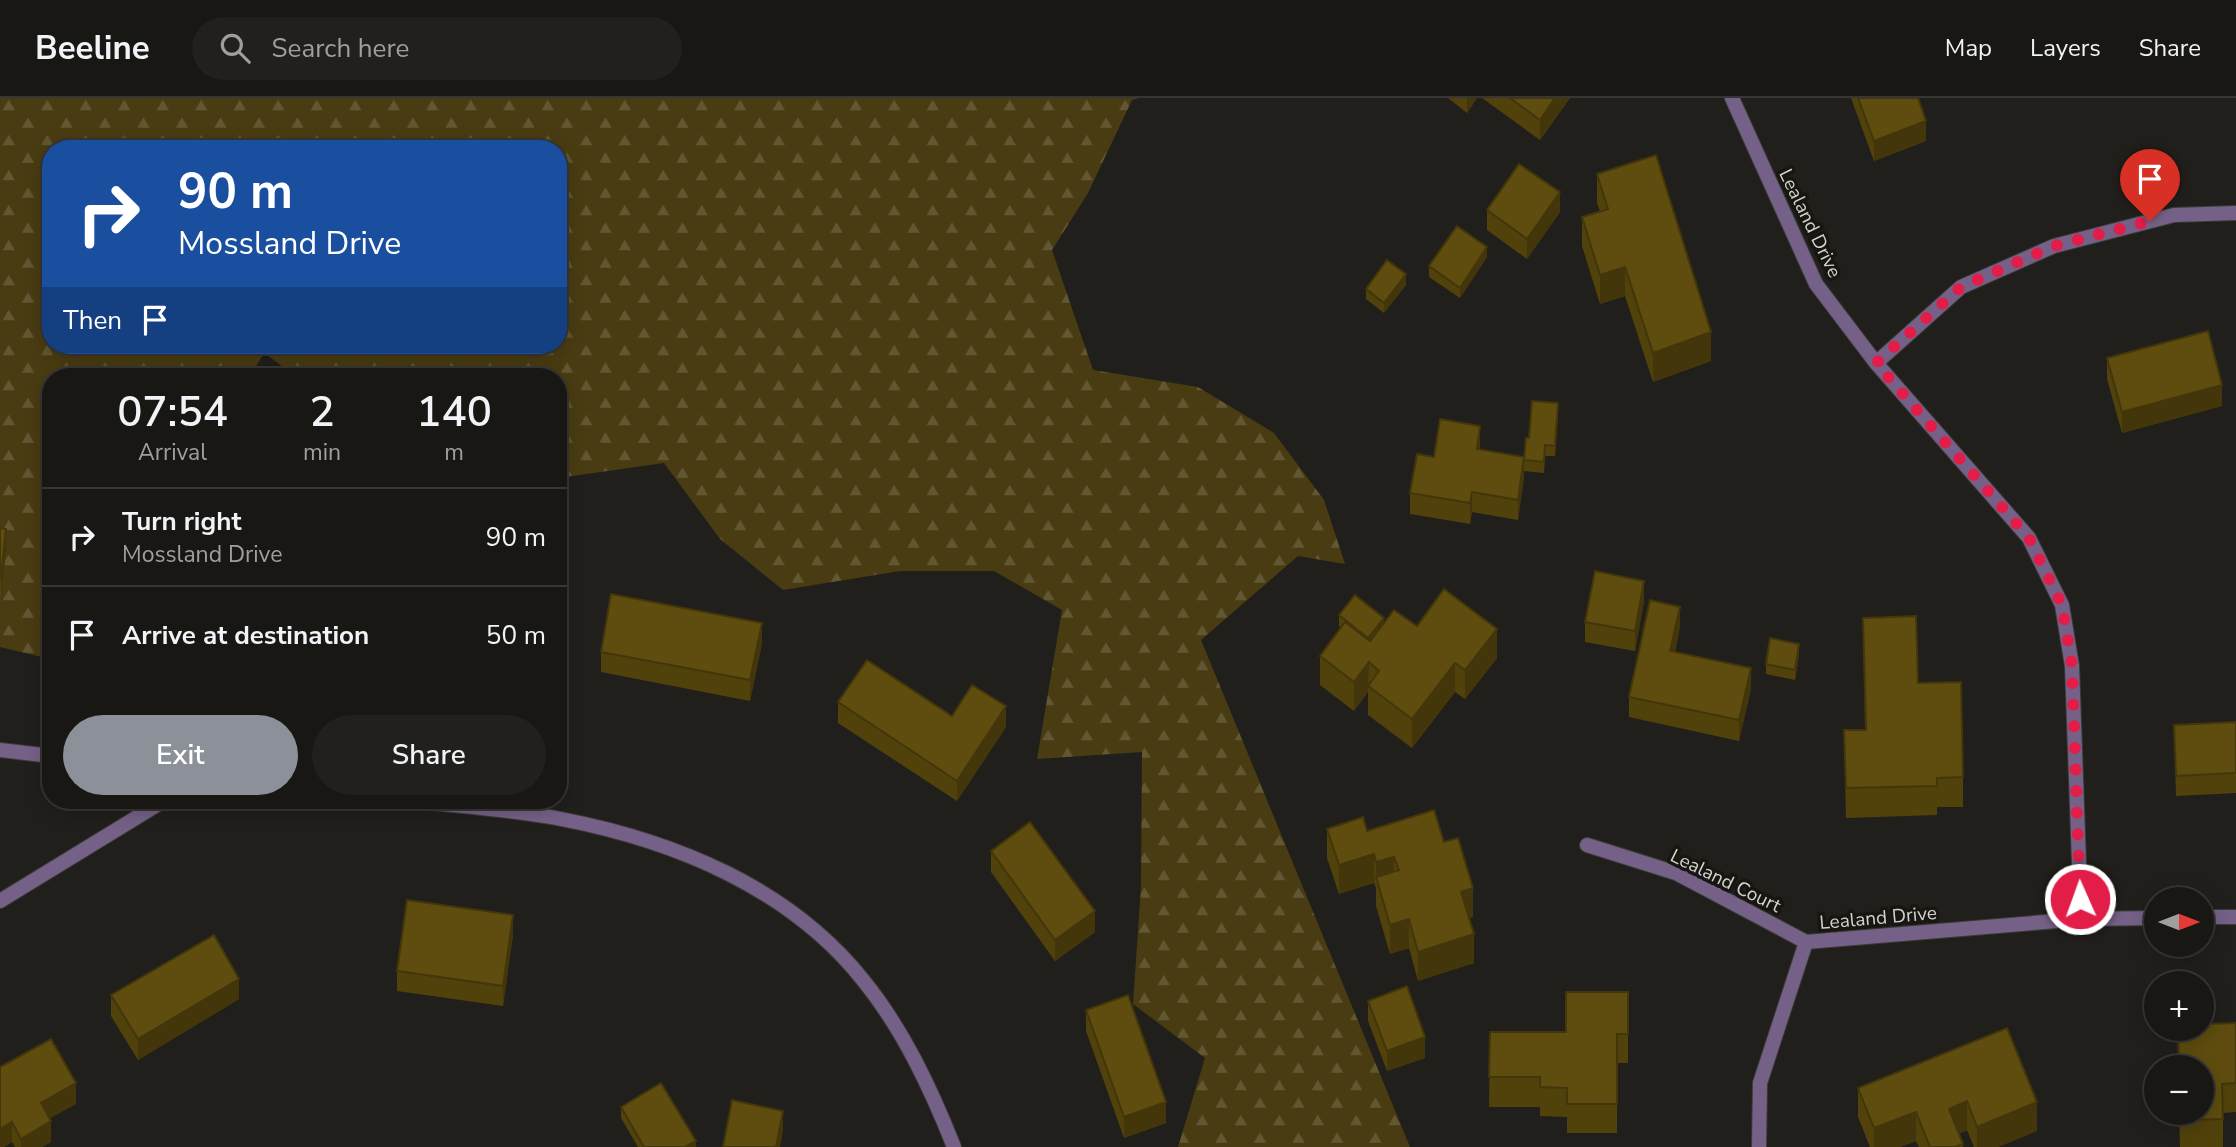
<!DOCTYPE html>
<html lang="en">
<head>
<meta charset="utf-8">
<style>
	:root { --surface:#191714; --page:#22201d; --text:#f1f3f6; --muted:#9f9fa0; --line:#373634; --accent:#8c9099 }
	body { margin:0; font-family:"Nunito Sans",sans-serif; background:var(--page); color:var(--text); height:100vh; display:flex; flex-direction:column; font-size:26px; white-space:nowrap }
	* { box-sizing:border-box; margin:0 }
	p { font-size:23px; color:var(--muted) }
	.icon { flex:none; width:38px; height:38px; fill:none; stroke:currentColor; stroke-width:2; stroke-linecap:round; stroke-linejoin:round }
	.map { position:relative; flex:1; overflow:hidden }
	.drawer { position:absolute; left:42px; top:270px; width:525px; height:441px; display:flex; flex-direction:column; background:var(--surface); border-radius:28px; box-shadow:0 4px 18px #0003,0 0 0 2px var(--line) }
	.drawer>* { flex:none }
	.top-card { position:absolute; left:42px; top:42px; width:525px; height:214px; border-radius:28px; box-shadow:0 4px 18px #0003,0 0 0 2px var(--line); background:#1a4fa0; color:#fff; overflow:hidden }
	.needle { width:46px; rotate:90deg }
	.controls { position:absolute; left:2144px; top:789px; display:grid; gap:14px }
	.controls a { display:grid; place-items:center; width:70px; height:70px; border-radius:50%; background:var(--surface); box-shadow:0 4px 18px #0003,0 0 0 2px var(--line); font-size:35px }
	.pin { position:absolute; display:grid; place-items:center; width:60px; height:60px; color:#fff; margin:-72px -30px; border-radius:50% 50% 50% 0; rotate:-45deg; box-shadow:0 0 7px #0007 }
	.pin .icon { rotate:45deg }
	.me { position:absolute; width:77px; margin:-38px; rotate:358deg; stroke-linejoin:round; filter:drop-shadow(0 0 5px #0008) }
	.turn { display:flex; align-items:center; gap:24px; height:147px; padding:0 21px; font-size:32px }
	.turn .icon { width:91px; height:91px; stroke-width:2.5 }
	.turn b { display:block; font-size:49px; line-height:60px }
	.then { display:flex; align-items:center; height:66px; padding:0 21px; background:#0003; gap:14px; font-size:26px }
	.eta { display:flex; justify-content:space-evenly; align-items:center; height:119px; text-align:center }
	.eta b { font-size:42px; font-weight:600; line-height:49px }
	.cta { display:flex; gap:14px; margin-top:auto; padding:14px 21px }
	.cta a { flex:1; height:80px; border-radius:42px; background:var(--accent); color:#fff; font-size:28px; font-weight:600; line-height:80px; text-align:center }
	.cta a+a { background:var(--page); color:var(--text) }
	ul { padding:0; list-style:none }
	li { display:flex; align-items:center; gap:21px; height:98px; padding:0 21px; border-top:2px solid var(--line) }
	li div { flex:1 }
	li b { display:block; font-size:26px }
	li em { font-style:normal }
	header { display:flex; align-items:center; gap:42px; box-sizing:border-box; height:98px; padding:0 35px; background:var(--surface); border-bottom:2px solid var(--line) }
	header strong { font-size:33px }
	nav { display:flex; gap:38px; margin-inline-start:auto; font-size:24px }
	.search { width:490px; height:63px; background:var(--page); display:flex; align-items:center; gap:18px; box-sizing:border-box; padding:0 24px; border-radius:38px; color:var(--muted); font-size:26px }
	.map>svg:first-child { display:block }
	.forest { fill:url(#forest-firs); fill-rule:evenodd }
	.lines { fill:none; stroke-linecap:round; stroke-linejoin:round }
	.street-casing { stroke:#3e3c38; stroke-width:16 }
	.street { stroke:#756187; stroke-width:14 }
	.wall { fill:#51420c }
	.shaded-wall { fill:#42360a }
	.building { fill:#5e4d0e; stroke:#42360a; stroke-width:2 }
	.route { stroke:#e11d48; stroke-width:12; stroke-dasharray:0 21.6 }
	.labels { text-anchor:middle; stroke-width:7; stroke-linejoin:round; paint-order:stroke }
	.street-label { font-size:19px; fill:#d4d3d0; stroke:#171611 }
</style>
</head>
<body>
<header>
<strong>Beeline</strong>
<div class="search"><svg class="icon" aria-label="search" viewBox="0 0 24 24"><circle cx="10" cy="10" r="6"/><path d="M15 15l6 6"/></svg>Search here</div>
<nav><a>Map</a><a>Layers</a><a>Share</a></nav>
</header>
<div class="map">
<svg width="2236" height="1049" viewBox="0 0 2236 1049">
	<defs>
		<pattern id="forest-firs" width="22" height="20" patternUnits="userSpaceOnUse" patternTransform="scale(1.75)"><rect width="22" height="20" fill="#493c12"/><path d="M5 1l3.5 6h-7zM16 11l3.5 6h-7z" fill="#625733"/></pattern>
	</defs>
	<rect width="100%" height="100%" fill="#211f1b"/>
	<path class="forest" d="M0 0H1139L1132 2 1088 95 1052 152 1093 272 1198 289 1274 335 1324 402 1345 466 1298 458 1201 542 1410 1049H1178L1205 960 1133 906 1141 789 1142 654 1037 661 1062 512 994 473H900L783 492 720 441 664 365 558 380V278H296L264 255 250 278H51V553L42 559 0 549ZM51 51H558V247H51Z"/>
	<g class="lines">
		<defs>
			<g id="street">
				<path d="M1732 0 1816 186 1876 265 2029 440 2062 507 2072 568 2081 821"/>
				<path d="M1876 265 1961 189 2054 148 2174 117 2236 115"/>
				<path d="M0 652 51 658"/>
				<path d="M404 702C455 708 510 711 561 721 675 743 790 790 863 882 903 931 931 991 954 1049"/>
				<path d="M1587 747 1676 775 1806 844"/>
				<path d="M0 803 165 702"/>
				<path d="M2202 819H2236"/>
				<path d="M1806 844 2081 821 2156 820"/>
				<path d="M1759 1049 1760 985 1806 844"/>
			</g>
		</defs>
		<use href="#street" class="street-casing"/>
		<use href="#street" class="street"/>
	</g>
	<g class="wall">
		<path d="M1448 0H1477L1467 15Z"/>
		<path d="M1482 0H1570L1540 42Z"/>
		<path d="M1851 0H1918L1926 43 1874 63Z"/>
		<path d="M1597 76 1711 263 1653 284 1625 198 1600 206 1582 148V119L1600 113 1597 105Z"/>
		<path d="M1487 112 1560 114 1527 161 1487 132Z"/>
		<path d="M1487 159 1460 200 1429 179V168Z"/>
		<path d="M1406 187 1384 215 1366 201V191Z"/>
		<path d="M2107 260 2222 308 2122 335 2107 281Z"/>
		<path d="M1558 316 1555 358H1545L1544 375 1524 373V362L1529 340Z"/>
		<path d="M1480 348V351L1524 379 1518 422 1472 414 1470 426 1410 416V395L1434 359Z"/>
		<path d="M0 430 6 451 1 500H0Z"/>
		<path d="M1644 503 1635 553 1585 544V524Z"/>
		<path d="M1339 517 1384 526 1417 528 1497 560 1465 601 1455 594 1412 650 1368 617V594L1354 613 1320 587V558L1341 530 1339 528Z"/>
		<path d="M1863 520 1918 585 1963 679V709H1937V717L1846 720 1844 632H1865Z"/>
		<path d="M1680 529 1675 554 1751 591 1739 643 1629 619V599Z"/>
		<path d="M762 545 750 603 601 574V554Z"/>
		<path d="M1799 557 1795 582 1766 576V566Z"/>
		<path d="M838 604 952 618 1006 629 957 703 838 625Z"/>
		<path d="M2236 624V695L2176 698 2174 627Z"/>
		<path d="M1327 731 1367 733 1444 744 1473 819 1469 820 1474 865 1418 883 1409 850 1390 856 1376 808V790L1374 785 1339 796 1327 760Z"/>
		<path d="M991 753 1095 834 1055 863 991 774Z"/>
		<path d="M513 837 503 908 397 893V873Z"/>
		<path d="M1628 894V965H1617V1035H1567V1019L1540 1018V1009H1489L1490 934H1566Z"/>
		<path d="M111 897 239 901 138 962 111 918Z"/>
		<path d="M1368 903 1425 960 1387 973 1368 923Z"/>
		<path d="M1086 912 1166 1025 1124 1040 1086 933Z"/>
		<path d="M2236 925V1014L2223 1015V1049H2180L2179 1015H2202V970H2178L2177 931Z"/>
		<path d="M2007 930 2037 1033 1998 1049H1974L1967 1032 1959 1036 1963 1049H1919L1916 1043 1900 1049H1870L1858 1019V990Z"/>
		<path d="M0 969 76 1006 50 1020 51 1044 42 1049H15L12 1044 4 1049H0Z"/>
		<path d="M621 1009 696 1049H638L621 1020Z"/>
	</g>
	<g class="shaded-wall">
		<path d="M1467 0H1477L1467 15Z"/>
		<path d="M1555 0H1570L1540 42V22Z"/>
		<path d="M1926 23V43L1874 63V43Z"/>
		<path d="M1560 94V114L1527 161V141Z"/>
		<path d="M1487 149V159L1460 200V190Z"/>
		<path d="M1625 169V198L1600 206V177Z"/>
		<path d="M1406 176V187L1384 215V205Z"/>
		<path d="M1711 234V263L1653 284V255Z"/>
		<path d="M2222 287V308L2122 335V314Z"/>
		<path d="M1558 305V316L1555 358V348Z"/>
		<path d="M1480 328V348L1477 371V351Z"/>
		<path d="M1524 359V379L1518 422V402Z"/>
		<path d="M1472 394V414L1470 426V405Z"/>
		<path d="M6 431V451L1 500V479Z"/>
		<path d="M1644 483V503L1635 553V533Z"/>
		<path d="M1680 509V529L1670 574V553Z"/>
		<path d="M1384 520V531L1368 551V540Z"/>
		<path d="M762 525V545L750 603V582Z"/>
		<path d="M1497 531V560L1465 601V572Z"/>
		<path d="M1799 546V557L1795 582V572Z"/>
		<path d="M1369 564 1368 594 1354 613V584Z"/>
		<path d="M1455 565V594L1412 650V621Z"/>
		<path d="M1751 570V591L1739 643V622Z"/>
		<path d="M1006 608V629L957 703V683Z"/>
		<path d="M1374 756V785L1339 796V767Z"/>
		<path d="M1394 759V788L1376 782V764Z"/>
		<path d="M1473 790V819L1461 823V794Z"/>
		<path d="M1095 813V834L1055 863V842Z"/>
		<path d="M513 817V837L503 908V888Z"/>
		<path d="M1409 821V850L1390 856V827Z"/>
		<path d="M1474 836V865L1418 883V854Z"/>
		<path d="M239 881V901L138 962V941Z"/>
		<path d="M1425 939V960L1387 973V953Z"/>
		<path d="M76 985V1006L41 1025V1005Z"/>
		<path d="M1967 1003V1032L1949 1040V1011Z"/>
		<path d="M1166 1004V1025L1124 1040V1019Z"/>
		<path d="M2037 1004V1033L1998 1049H1977V1029Z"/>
		<path d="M783 1013V1033L780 1049H776Z"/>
		<path d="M1916 1014V1043L1900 1049H1874V1030Z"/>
		<path d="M51 1023V1044L42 1049H21V1041Z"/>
		<path d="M12 1024V1044L4 1049H0V1031Z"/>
		<path d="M696 1043V1049H685Z"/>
	</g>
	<g class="building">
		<path d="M1510 0H1555L1540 22Z"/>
		<path d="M1858 0H1918L1926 23 1874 43Z"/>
		<path d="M1656 57 1711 234 1653 255 1625 169 1600 177 1582 119 1608 111 1597 76Z"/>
		<path d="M1519 66 1560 94 1527 141 1487 112Z"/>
		<path d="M1457 128 1487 149 1460 190 1429 168Z"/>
		<path d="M1387 162 1406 176 1384 205 1366 191Z"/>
		<path d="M2208 233 2222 287 2122 314 2107 260Z"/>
		<path d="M1532 303 1558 305 1555 348 1545 347 1544 364 1524 362 1526 340H1529Z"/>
		<path d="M1440 321 1480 328 1477 351 1524 359 1518 402 1472 394 1470 405 1410 395 1417 356 1434 359Z"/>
		<path d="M0 430 6 431 1 479H0Z"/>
		<path d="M1595 473 1644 483 1635 533 1585 524Z"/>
		<path d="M1444 491 1497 531 1465 572 1455 565 1412 621 1368 588 1379 573 1369 564 1354 584 1320 558 1345 524 1370 543 1394 512 1417 528Z"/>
		<path d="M611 496 762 525 750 582 601 554Z"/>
		<path d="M1355 497 1384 520 1368 540 1339 517Z"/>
		<path d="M1650 502 1680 509 1670 553 1751 570 1739 622 1629 599Z"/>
		<path d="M1916 518 1918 585 1961 584 1963 679 1937 680V688L1846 690 1844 632H1866L1863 520Z"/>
		<path d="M1770 540 1799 546 1795 572 1766 566Z"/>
		<path d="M867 562 952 618 972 587 1006 608 957 683 838 604Z"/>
		<path d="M2236 624V675L2176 678 2174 627Z"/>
		<path d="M1434 712 1444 744 1458 740 1473 790 1461 794 1474 836 1418 854 1409 821 1390 827 1376 779 1399 772 1394 759 1376 764 1374 756 1339 767 1327 731 1363 719 1367 733Z"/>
		<path d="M1030 724 1095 813 1055 842 991 753Z"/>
		<path d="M407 802 513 817 503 888 397 873Z"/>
		<path d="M214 837 239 881 138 941 111 897Z"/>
		<path d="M1407 888 1425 939 1387 953 1368 903Z"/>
		<path d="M1566 894H1628V936H1617V1006H1567V990L1540 989V979H1489L1490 934H1566Z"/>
		<path d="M1128 897 1166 1004 1124 1019 1086 912Z"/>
		<path d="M2236 925V985L2222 986 2223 1021 2180 1022V1015H2202V970H2179L2178 931H2202V926Z"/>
		<path d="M2007 930 2037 1004 1977 1029 1967 1003 1949 1011 1963 1046 1955 1049H1930L1916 1014 1874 1030 1858 990Z"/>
		<path d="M51 941 76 985 41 1005 51 1023 21 1041 12 1024 0 1031V969Z"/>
		<path d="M661 985 696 1043 685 1049H644L621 1009Z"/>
		<path d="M732 1002 783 1013 776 1049H723Z"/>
	</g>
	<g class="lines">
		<path class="route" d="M2080 801 2072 568 2062 507 2029 440 1876 265 1961 189 2054 148 2150 123"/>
	</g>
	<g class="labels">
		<g class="street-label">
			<text transform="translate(1811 125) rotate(64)" y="7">Lealand Drive</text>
			<text transform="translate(1726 782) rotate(26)" y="7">Lealand Court</text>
			<text transform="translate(1878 819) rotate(-5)" y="7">Lealand Drive</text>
		</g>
	</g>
</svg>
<div class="controls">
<a><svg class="needle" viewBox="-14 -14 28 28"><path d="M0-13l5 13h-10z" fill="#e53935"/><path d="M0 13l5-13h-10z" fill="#9f9fa0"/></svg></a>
<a>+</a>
<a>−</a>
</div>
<div class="pin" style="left:2150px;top:123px;background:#d93025"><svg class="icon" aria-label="arrive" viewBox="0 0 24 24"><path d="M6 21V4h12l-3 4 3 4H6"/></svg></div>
<svg class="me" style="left:2080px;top:801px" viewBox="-20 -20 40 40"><circle r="17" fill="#e11d48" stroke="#fff" stroke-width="3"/><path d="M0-11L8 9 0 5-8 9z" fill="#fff"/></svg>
<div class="top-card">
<div class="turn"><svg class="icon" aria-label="right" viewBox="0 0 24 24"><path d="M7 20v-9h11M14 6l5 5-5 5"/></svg><div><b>90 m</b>Mossland Drive</div></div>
<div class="then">Then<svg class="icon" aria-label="arrive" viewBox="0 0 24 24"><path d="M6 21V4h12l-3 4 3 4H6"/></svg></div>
</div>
<section class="drawer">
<div class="eta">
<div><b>07:54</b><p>Arrival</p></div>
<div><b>2</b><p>min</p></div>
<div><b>140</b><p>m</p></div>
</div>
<ul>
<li><svg class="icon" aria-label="right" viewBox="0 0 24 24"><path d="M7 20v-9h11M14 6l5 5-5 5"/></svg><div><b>Turn right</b><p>Mossland Drive</p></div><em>90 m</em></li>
<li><svg class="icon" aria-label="arrive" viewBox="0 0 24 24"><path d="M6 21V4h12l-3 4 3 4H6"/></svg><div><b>Arrive at destination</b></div><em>50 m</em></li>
</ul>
<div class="cta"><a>Exit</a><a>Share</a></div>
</section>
</div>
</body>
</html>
